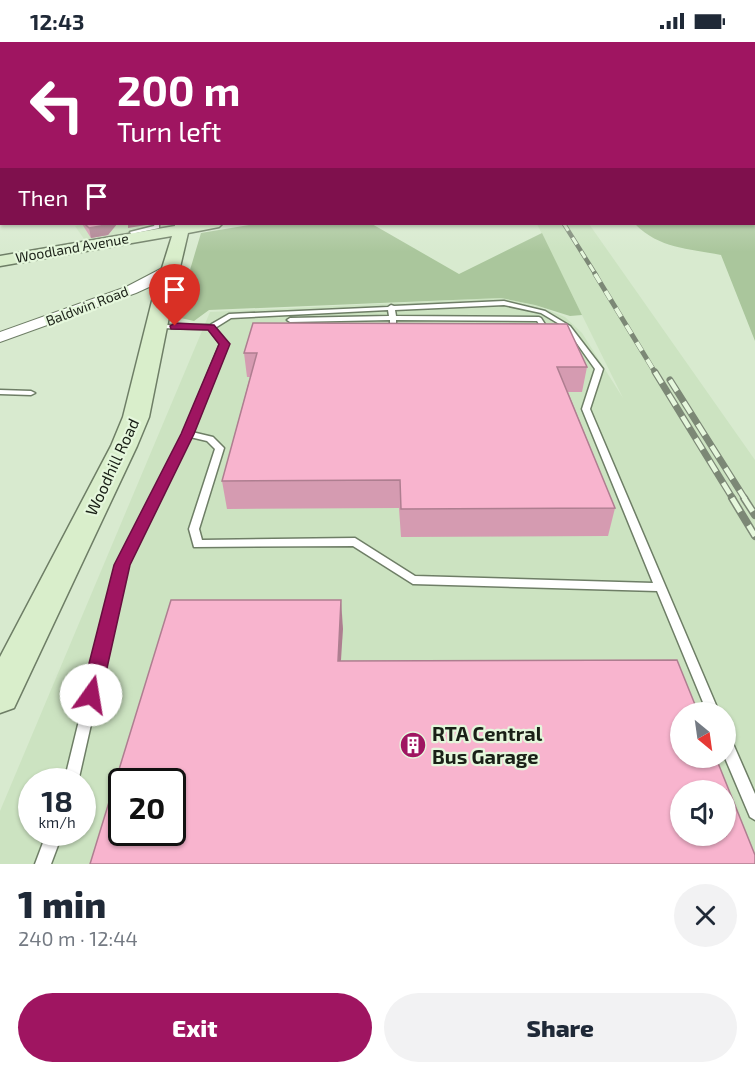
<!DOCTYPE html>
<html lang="en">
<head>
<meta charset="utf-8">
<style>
	:root { --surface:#fff; --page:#f2f2f3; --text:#1f2937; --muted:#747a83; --accent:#9f1561 }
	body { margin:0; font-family:"Exo 2",sans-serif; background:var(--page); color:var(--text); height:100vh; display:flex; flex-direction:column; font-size:22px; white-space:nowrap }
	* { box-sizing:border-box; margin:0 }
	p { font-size:20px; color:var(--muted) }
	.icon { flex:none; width:33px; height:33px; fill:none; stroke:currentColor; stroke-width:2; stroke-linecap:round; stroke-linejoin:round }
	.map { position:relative; height:822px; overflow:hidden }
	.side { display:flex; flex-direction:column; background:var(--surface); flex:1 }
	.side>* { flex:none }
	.guide { position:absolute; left:0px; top:0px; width:756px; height:183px; box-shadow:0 2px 4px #0004; background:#9f1561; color:#fff; overflow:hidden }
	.needle { width:39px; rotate:151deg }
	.tools { position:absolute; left:670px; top:660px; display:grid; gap:12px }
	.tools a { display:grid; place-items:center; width:66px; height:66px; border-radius:50%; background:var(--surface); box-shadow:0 2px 4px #0004; font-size:30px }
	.speed { position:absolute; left:18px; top:726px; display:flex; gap:12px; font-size:30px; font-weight:700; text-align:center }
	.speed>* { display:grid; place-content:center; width:78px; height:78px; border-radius:50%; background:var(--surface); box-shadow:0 2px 4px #0004; line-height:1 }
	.speed small { font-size:15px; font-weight:400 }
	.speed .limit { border:3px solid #111; border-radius:9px; background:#fff; color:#111 }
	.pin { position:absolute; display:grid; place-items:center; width:51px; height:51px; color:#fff; margin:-62px -26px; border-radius:50% 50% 50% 0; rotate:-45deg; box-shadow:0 0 6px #0007 }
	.pin .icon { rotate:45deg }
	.me { position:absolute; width:66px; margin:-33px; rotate:13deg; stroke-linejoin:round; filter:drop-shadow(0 0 4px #0008) }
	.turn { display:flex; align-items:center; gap:21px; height:126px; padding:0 18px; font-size:27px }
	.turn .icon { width:78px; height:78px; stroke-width:2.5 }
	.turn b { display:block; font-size:42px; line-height:51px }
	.then { display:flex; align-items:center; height:57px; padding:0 18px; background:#0003; gap:12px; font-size:22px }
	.round { display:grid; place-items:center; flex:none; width:63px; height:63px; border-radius:32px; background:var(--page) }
	.headline { display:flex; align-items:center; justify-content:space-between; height:102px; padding:0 18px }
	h1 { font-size:36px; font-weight:800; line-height:45px }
	.primary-button { display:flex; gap:12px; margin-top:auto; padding:12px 18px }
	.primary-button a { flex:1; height:69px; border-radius:36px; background:var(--accent); color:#fff; font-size:24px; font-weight:800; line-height:69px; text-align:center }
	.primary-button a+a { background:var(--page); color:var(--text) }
	.status { display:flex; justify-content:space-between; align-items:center; height:42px; padding:0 30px; background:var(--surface); direction:ltr }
	.status svg { height:16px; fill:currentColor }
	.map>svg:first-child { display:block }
	.built { fill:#cce3c1; fill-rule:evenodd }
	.green { fill:#aac69c }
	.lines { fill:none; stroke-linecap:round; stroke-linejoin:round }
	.lane-casing { stroke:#6e7e66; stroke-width:3 }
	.street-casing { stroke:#6e7e66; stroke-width:2 }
	.secondary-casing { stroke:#6e7e66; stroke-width:3 }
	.lane { fill:#fff; fill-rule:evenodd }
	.street { fill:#fff; fill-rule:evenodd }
	.secondary { fill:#d9eecb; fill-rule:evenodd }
	.rail-far3-casing { stroke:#7c8876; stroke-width:4.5 }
	.rail-far2-casing { stroke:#7c8876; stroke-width:5 }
	.rail-far1-casing { stroke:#7c8876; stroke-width:7 }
	.rail-casing { stroke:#7c8876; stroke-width:8 }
	.rail-far3 { stroke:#e5f7dc; stroke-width:3; stroke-dasharray:8; stroke-linecap:butt }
	.rail-far2 { stroke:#e5f7dc; stroke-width:4; stroke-dasharray:10; stroke-linecap:butt }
	.rail-far1 { stroke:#e5f7dc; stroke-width:4.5; stroke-dasharray:13; stroke-linecap:butt }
	.rail { stroke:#e5f7dc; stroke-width:5; stroke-dasharray:16; stroke-linecap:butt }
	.wall { fill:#d59bb1 }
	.shaded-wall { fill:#ae7e90 }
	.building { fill:#f8b4ce; stroke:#ae7e90; stroke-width:1.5; fill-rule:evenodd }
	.route { fill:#9f1561; stroke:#670e3f; stroke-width:1.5 }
	.labels { text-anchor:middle; stroke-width:4.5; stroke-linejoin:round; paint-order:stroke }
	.far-street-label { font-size:14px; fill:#1a2017; stroke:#e5f7dc }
	.street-label { font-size:16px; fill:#1a2017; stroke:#e5f7dc }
	.near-poi-label { font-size:20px; font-weight:bold; fill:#1a2017; stroke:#e5f7dc; text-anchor:start }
</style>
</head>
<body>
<div class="status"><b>12:43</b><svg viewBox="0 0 49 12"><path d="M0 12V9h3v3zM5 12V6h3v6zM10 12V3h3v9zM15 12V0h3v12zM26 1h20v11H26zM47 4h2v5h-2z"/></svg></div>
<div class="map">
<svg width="755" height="822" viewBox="0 0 755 822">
	<rect width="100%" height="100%" fill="#d8eacf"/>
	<g class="built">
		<path d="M88 182H214L89 204 75 184Z"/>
		<path d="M537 182H589L755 418V822H0V769L210 270 501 256 535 263 565 275 582 291 623 356ZM681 670H726V716H681ZM32 740H82V790H32ZM122 740H172V790H122ZM681 748H726V794H681Z"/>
	</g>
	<g class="green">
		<path d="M755 149V299L721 213C687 206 660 207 635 182H754Z"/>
		<path d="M255 182H372L459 232 542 191 582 273 570 274 535 263 501 256 209 268 194 279 176 275 201 191Z"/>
	</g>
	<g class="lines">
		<defs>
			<g id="lane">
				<rect x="754" y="113" width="1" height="2"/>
				<path d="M155 182H159V186L136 191 138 196H134L130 190 154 184Z"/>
				<path d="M504 259 545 269 570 284 603 327 590 367 719 670H707L657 549 413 542 353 504 194 505 189 487 215 407 207 399 190 395 127 523 78 740H64L117 523 183 392 220 302 209 287 156 286 154 285V283H210L229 272 388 265 391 263 394 264ZM504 263 541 271 566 286 595 327 582 367 653 541 415 534 355 496 202 498 199 487 224 406 213 395 192 390 228 302 215 286 231 276 388 268 389 274 290 276 287 278 290 280 390 278V281L393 283 396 281V278L537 279 545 291 547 292 550 290 541 276 539 275 396 274 395 268Z"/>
				<path d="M0 348 31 349 35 351 31 353 0 352Z"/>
				<path d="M726 696 731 697 755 752V778L750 775 725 716H726Z"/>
				<path d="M47 790H63L51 822H35Z"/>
			</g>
			<path id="street" d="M170 222 175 223 176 226 175 229 158 241 136 251 0 300V290L126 245Z"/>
			<path id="secondary" d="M175 182H222L219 185 188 191 173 255 149 375 137 404 14 666 0 671V615L111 404 123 375 153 255 172 194 0 224V214L175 184Z"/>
		</defs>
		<use href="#lane" class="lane-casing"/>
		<use href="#street" class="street-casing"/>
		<use href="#secondary" class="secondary-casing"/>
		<use href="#lane" class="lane"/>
		<use href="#street" class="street"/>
		<use href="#secondary" class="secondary"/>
		<defs>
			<path id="rail-far3" d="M564 182 596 233"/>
			<path id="rail-far2" d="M595 232 656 332"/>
			<g id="rail-far1">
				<path d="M655 330 733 457"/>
				<path d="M670 338 745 457"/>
			</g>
			<g id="rail">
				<path d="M732 456 755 494"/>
				<path d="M744 456 755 473"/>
			</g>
		</defs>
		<use href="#rail-far3" class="rail-far3-casing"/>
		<use href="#rail-far2" class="rail-far2-casing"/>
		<use href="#rail-far1" class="rail-far1-casing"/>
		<use href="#rail" class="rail-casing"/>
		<use href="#rail-far3" class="rail-far3"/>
		<use href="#rail-far2" class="rail-far2"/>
		<use href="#rail-far1" class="rail-far1"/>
		<use href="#rail" class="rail"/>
	</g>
	<g class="wall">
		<path d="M82 182H117L108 193 91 196Z"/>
		<path d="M253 281 587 325 582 350H568L615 466 608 494 401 495 399 466 227 467 222 439 250 335H247L244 311Z"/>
	</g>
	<g class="shaded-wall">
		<path d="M2 176V182H10L0 183V177Z"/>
		<path d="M107 182H117L108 193 91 196 89 186Z"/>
		<path d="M128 182H146V183L128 186Z"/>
		<path d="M341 558 343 587 339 648 338 619Z"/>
	</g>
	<g class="building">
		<rect x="0" y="95" width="2" height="13"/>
		<path d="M0 117H2V135L1 131 0 132Z"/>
		<rect x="0" y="141" width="2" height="20"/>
		<path d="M85 182H107L106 183 89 186Z"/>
		<path d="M253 281 567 282 587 325H557L615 466 401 467 400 438 222 439 257 311H244Z"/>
		<path d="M171 558H341L338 619 677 618 698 670H681V716H716L755 813V822H90ZM122 740H172V790H122ZM681 748H726V794H681Z"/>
	</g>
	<linearGradient id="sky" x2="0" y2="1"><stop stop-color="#7baeb2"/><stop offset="0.45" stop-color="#edf6e9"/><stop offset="1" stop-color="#edf6e9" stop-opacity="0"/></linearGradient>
	<rect width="755" height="210" fill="url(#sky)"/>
	<path class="route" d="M175 281 214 283 230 302 194 392 130 523 101 653 98 659 91 662 84 659 81 653 114 523 181 392 219 302 208 288 171 287 170 284Z"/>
	<defs>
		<symbol id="building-disc" viewBox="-11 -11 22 22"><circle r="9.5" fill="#9f1561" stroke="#e5f7dc"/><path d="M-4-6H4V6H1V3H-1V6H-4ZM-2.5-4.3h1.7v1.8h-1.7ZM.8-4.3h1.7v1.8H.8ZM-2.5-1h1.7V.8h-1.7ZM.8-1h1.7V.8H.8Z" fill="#fff"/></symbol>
	</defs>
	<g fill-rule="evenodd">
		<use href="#building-disc" x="398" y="688" width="30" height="30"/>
	</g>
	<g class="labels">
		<g class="far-street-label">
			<text transform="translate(72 206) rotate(-10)" y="5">Woodland Avenue</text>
			<text transform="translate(87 264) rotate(-21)" y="5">Baldwin Road</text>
		</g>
		<g class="street-label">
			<text transform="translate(112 425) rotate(-65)" y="6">Woodhill Road</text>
		</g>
		<g class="near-poi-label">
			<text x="432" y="699">RTA Central<tspan x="432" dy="23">Bus Garage</tspan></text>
		</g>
	</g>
</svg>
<div class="tools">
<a><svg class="needle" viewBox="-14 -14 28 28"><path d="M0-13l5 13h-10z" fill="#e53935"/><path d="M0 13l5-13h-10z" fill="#747a83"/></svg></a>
<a><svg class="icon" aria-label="sound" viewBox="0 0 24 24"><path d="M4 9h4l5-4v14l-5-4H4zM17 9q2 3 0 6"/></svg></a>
</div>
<div class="speed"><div>18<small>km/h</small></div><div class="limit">20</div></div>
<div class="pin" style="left:175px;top:284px;background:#d93025"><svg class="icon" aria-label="arrive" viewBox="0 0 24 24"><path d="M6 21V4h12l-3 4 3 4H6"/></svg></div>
<svg class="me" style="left:91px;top:653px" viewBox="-20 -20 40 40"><circle r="19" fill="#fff"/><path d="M0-13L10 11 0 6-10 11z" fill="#9f1561"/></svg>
<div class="guide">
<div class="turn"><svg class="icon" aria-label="left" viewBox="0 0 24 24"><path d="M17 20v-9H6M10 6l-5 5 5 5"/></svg><div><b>200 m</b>Turn left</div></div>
<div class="then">Then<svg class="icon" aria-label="arrive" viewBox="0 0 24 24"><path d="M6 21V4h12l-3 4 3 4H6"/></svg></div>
</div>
</div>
<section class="side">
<div class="headline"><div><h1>1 min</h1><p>240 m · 12:44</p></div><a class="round"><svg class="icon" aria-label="close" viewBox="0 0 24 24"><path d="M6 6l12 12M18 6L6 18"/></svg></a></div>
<div class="primary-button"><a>Exit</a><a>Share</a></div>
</section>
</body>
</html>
